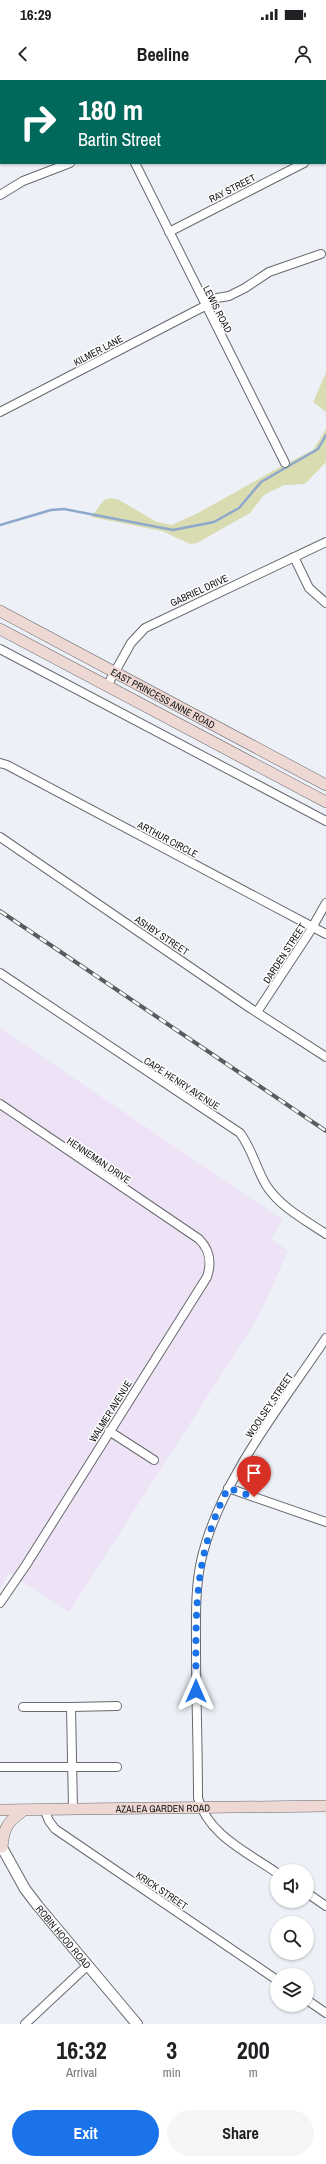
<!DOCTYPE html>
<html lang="en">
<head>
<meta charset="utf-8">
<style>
	:root { --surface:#fff; --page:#f6f6f6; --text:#202124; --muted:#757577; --accent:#1a73e8 }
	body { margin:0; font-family:"Archivo Narrow",sans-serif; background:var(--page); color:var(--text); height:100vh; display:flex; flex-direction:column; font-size:15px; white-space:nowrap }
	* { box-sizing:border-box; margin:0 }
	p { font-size:13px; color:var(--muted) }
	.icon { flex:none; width:22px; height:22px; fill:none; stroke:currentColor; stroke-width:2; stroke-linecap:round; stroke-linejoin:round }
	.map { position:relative; height:1944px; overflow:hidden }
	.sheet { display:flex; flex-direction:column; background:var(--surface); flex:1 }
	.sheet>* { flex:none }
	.top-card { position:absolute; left:0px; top:0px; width:326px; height:84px; box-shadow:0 1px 3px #0004; background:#00695c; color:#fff; overflow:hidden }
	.tools { position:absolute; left:270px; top:1784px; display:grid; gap:8px }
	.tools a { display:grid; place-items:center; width:44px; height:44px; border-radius:50%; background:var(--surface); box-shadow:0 1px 3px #0004; font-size:20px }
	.pin { position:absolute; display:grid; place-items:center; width:34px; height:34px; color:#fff; margin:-41px -17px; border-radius:50% 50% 50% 0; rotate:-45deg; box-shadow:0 0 4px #0007 }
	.pin .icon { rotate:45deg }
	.me { position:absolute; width:44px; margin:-22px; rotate:0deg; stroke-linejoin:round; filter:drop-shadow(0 0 3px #0008) }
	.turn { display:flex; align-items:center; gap:14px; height:84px; padding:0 12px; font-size:18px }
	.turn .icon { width:52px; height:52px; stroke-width:2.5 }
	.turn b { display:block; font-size:28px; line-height:34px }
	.eta { display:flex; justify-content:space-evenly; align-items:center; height:68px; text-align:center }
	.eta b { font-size:24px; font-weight:700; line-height:28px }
	.action { display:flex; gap:8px; margin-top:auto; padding:8px 12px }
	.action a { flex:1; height:46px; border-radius:24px; background:var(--accent); color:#fff; font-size:16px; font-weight:700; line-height:46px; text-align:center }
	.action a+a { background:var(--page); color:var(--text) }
	.status { display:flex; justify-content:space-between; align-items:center; height:28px; padding:0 20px; background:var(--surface); direction:ltr }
	.status svg { height:11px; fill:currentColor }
	header { display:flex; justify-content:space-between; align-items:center; height:52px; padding:0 12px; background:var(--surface); font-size:18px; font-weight:700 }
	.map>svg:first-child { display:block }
	.commercial { fill:#eee2f6 }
	.green { fill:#d9dcb1 }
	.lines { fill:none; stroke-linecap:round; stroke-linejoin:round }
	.stream { stroke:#8da8ca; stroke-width:2.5 }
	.minor-casing { stroke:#676a6f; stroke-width:10 }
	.tertiary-casing { stroke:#676a6f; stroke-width:12 }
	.secondary-casing { stroke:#676a6f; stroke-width:12 }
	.minor { stroke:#fff; stroke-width:8 }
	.tertiary { stroke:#fff; stroke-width:10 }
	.secondary { stroke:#eed8d3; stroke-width:11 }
	.rail-casing { stroke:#595b5e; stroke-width:4 }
	.rail { stroke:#fefefe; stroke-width:2.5; stroke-dasharray:8; stroke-linecap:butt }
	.route { stroke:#1a73e8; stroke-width:7; stroke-dasharray:0 12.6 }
	.labels { text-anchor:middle; stroke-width:3; stroke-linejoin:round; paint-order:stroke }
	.street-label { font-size:10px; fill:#161719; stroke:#fefefe }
</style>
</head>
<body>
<div class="status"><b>16:29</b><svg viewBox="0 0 49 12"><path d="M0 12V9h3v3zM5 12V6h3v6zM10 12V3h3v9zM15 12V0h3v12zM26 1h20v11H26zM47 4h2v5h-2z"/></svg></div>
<header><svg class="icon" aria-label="back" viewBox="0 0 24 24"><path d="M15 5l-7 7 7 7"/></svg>Beeline<svg class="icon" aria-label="person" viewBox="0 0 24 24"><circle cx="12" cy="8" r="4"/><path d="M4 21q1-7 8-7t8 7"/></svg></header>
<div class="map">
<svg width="326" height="1944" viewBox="0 0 326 1944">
	<rect width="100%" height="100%" fill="#edf1f7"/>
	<path class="commercial" d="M0 948 283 1140 271 1159 288 1171 259 1236 69 1532 9 1493 0 1510Z"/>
	<g class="green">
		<path d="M326 293V332L313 322Z"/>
		<path d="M326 349V382L305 404 284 405 264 415 250 433 197 463 190 464 162 451 91 437 104 420 111 418 119 420 157 442 172 445 198 433 278 388 313 370Z"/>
	</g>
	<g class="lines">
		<path class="stream" d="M0 445 51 430 64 429 173 450 214 442 239 428 261 402 318 369 326 355"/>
		<defs>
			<g id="minor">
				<path d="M91 0 92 1"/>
				<path d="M213 1 215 0"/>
				<path d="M135 83 285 383"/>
				<path d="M0 115 23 101 70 83"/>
				<path d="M169 152 304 83"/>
				<path d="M0 332 205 226 217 218 229 216 245 208 269 192 321 174"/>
				<path d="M294 477 309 508 326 523"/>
				<path d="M0 569 326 741"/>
				<path d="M107 606 131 563 145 548 326 462"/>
				<path d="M0 683 7 685 326 854"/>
				<path d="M0 757 250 928 326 977"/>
				<path d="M0 893 240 1053C252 1069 256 1088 266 1105 280 1127 305 1140 326 1154"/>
				<path d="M257 932 309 853 326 823"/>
				<path d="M0 1024 199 1159C210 1170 212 1182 207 1197L26 1485 0 1523"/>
				<path d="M109 1351 154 1380"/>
				<path d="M228 1408 326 1442"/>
				<path d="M23 1627H71"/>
				<path d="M0 1687H117"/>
				<path d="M44 1729 49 1741 55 1749 277 1900"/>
				<path d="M73 1729 71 1627 117 1626"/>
				<path d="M277 1793C247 1772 208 1755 198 1718 198 1667 196 1616 196 1566 196 1538 195 1509 201 1481 219 1401 281 1326 326 1258"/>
				<path d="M307 1813 326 1826"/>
				<path d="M307 1920 326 1933"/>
				<path d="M25 1944 87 1886"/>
			</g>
			<g id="tertiary">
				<path id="s1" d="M0 1764 25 1809 38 1826 137 1944"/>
			</g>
			<g id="secondary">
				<path id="s2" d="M0 531 326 705"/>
				<path d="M0 549 326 722"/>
				<path id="s3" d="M0 1730 326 1726"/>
				<path d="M2 1767C4 1746 8 1742 24 1730"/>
			</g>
		</defs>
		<use href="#minor" class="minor-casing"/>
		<use href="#tertiary" class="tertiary-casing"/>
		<use href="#secondary" class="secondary-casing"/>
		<use href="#minor" class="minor"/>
		<use href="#tertiary" class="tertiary"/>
		<use href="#secondary" class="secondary"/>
		<defs>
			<path id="rail" d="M0 831 326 1051"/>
		</defs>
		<use href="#rail" class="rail-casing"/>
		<use href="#rail" class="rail"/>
	</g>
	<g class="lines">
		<path class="route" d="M196 1611C196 1534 192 1480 228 1408L254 1417"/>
	</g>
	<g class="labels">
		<g class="street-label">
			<text transform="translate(232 108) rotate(-27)" y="4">RAY STREET</text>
			<text transform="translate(218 229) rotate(63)" y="4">LEWIS ROAD</text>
			<text transform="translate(98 270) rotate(-28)" y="4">KILMER LANE</text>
			<text transform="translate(199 510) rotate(-25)" y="4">GABRIEL DRIVE</text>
			<text dy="4" stroke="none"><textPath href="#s2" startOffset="185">EAST PRINCESS ANNE ROAD</textPath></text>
			<text transform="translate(168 759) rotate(28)" y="4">ARTHUR CIRCLE</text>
			<text transform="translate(162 855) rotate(34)" y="4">ASHBY STREET</text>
			<text transform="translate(284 873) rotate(-57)" y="4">DARDEN STREET</text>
			<text transform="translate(182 1003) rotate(33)" y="4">CAPE HENRY AVENUE</text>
			<text transform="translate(99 1080) rotate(34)" y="4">HENNEMAN DRIVE</text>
			<text transform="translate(269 1325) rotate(-56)" y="4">WOOLSEY STREET</text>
			<text transform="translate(110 1331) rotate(-58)" y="4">WALMER AVENUE</text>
			<text dy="4" stroke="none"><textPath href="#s3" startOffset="163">AZALEA GARDEN ROAD</textPath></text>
			<text transform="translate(162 1810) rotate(34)" y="4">KRICK STREET</text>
			<text dy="4" stroke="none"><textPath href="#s1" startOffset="113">ROBIN HOOD ROAD</textPath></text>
		</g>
	</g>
</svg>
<div class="tools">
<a><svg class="icon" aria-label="sound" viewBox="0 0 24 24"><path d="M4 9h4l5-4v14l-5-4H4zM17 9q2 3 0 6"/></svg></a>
<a><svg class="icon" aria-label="search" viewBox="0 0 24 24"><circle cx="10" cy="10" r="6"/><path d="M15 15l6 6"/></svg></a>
<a><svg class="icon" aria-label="layers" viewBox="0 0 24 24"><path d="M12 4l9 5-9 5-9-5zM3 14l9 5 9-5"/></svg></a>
</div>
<div class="pin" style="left:254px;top:1417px;background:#d93025"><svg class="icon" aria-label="arrive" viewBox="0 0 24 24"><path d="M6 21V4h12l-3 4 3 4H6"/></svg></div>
<svg class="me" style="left:196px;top:1611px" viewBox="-20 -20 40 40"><path d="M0-17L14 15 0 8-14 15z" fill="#1a73e8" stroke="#fff" stroke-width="4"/></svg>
<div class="top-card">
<div class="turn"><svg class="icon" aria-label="right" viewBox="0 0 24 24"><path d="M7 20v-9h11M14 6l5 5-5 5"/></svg><div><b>180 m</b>Bartin Street</div></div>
</div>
</div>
<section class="sheet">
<div class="eta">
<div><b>16:32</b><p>Arrival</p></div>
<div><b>3</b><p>min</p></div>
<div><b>200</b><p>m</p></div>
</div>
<div class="action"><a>Exit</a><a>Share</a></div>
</section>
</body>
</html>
